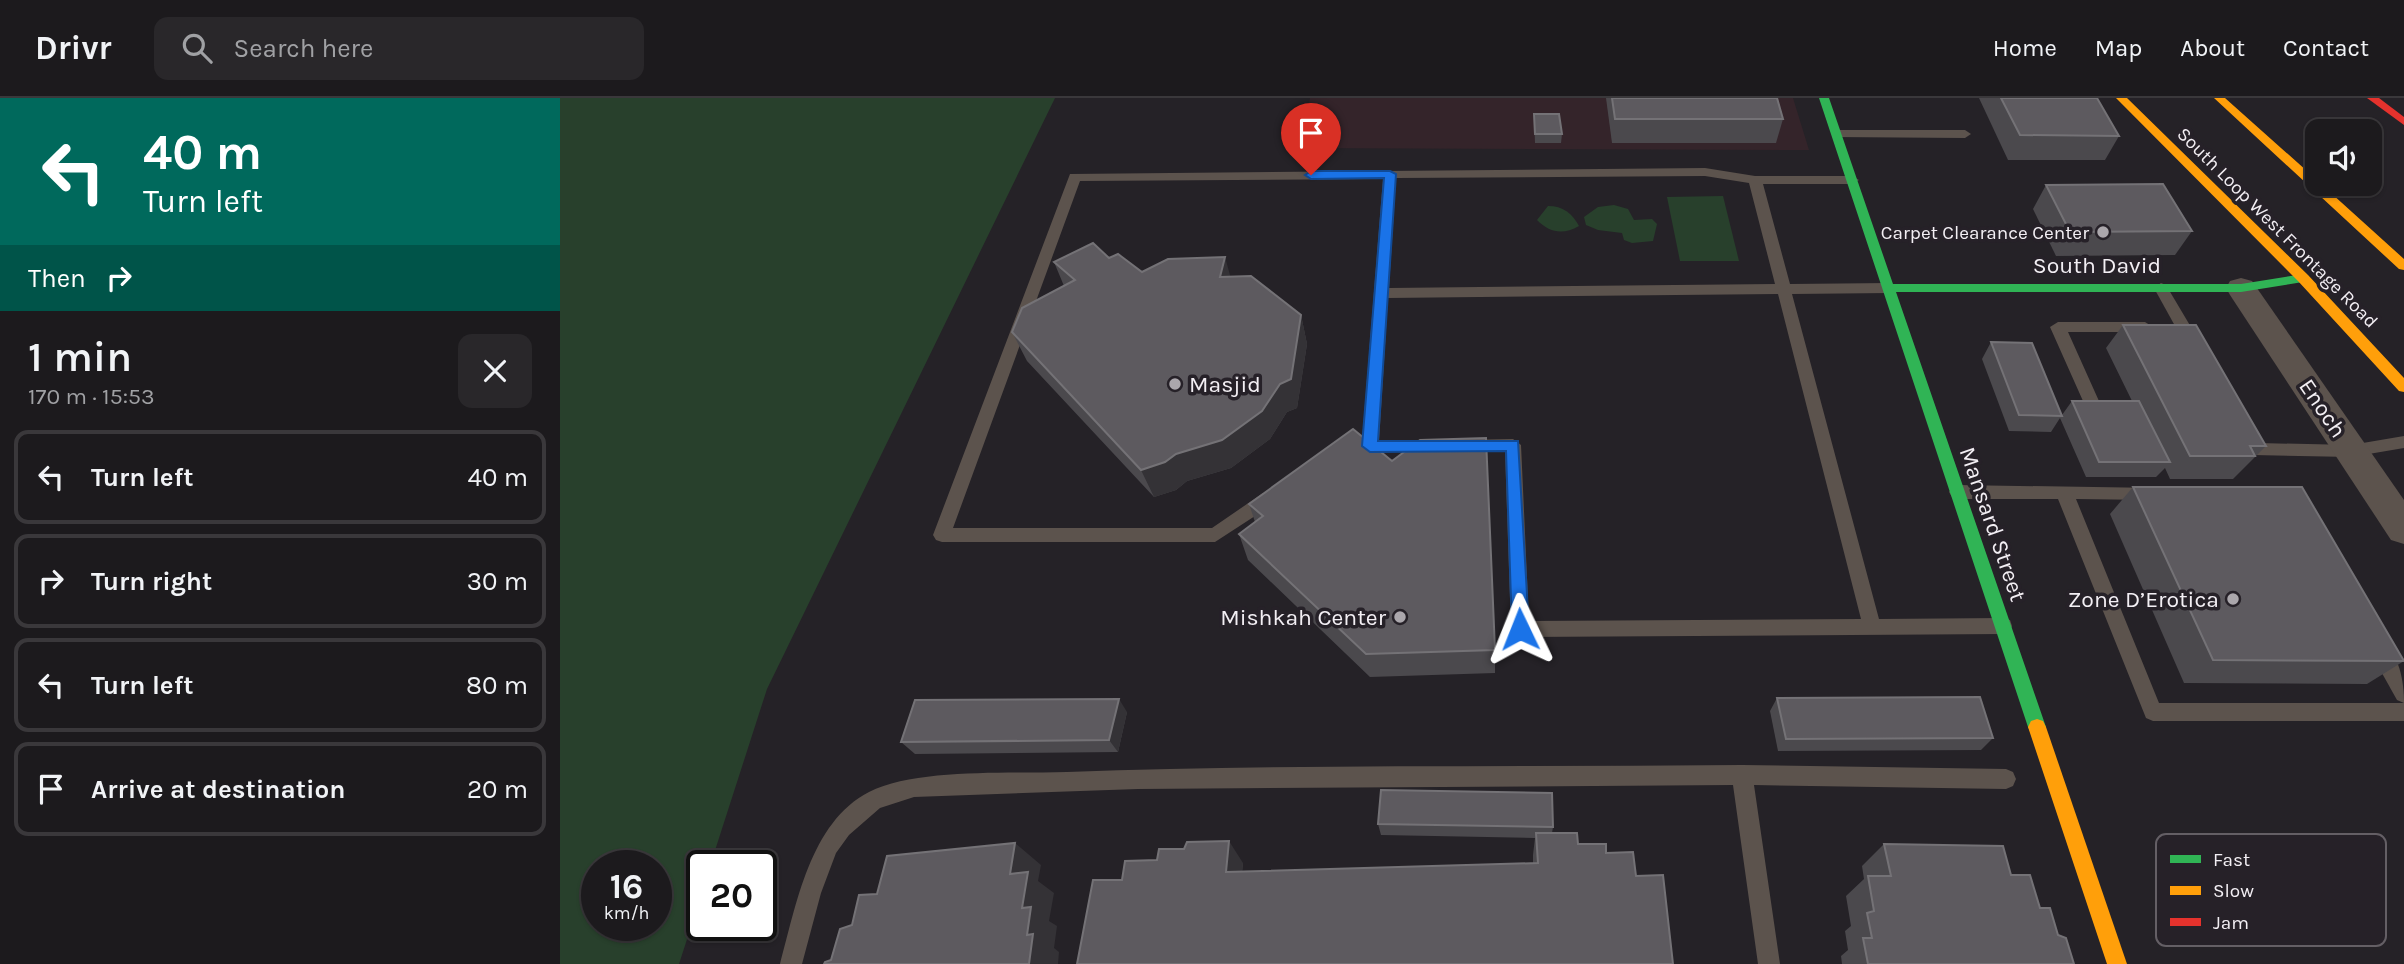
<!DOCTYPE html>
<html lang="en">
<head>
<meta charset="utf-8">
<style>
	:root { --surface:#1c1a1d; --page:#29272a; --text:#f1f3f6; --muted:#a0a1a4; --line:#3a383b }
	body { margin:0; font-family:Karla,sans-serif; background:var(--page); color:var(--text); height:100vh; display:flex; flex-direction:column; font-size:26px; white-space:nowrap }
	* { box-sizing:border-box; margin:0 }
	p { font-size:23px; color:var(--muted) }
	.icon { flex:none; width:38px; height:38px; fill:none; stroke:currentColor; stroke-width:2; stroke-linecap:round; stroke-linejoin:round }
	.map { position:relative; flex:1; overflow:hidden }
	.drawer { display:flex; flex-direction:column; background:var(--surface); width:560px }
	.drawer>* { flex:none }
	.banner { background:#00695c; color:#fff; overflow:hidden }
	.tools { position:absolute; left:1745px; top:21px; display:grid; gap:14px }
	.tools a { display:grid; place-items:center; width:77px; height:77px; border-radius:14px; background:var(--surface); box-shadow:0 2px 5px #0004,0 0 0 2px var(--line); font-size:35px }
	.speed { position:absolute; left:21px; top:752px; display:flex; gap:14px; font-size:35px; font-weight:700; text-align:center }
	.speed>* { display:grid; place-content:center; width:91px; height:91px; border-radius:50%; background:var(--surface); box-shadow:0 2px 5px #0004,0 0 0 2px var(--line); line-height:1 }
	.speed small { font-size:18px; font-weight:400 }
	.speed .limit { border:4px solid #111; border-radius:10px; background:#fff; color:#111 }
	.pin { position:absolute; display:grid; place-items:center; width:60px; height:60px; color:#fff; margin:-72px -30px; border-radius:50% 50% 50% 0; rotate:-45deg; box-shadow:0 0 7px #0007 }
	.pin .icon { rotate:45deg }
	.me { position:absolute; width:77px; margin:-38px; rotate:358deg; stroke-linejoin:round; filter:drop-shadow(0 0 5px #0008) }
	.turn { display:flex; align-items:center; gap:24px; height:147px; padding:0 28px; font-size:32px }
	.turn .icon { width:91px; height:91px; stroke-width:2.5 }
	.turn b { display:block; font-size:49px; line-height:60px }
	.then { display:flex; align-items:center; height:66px; padding:0 28px; background:#0003; gap:14px; font-size:26px }
	.round { display:grid; place-items:center; flex:none; width:74px; height:74px; border-radius:14px; background:var(--page) }
	.headline { display:flex; align-items:center; justify-content:space-between; height:119px; padding:0 28px }
	h1 { font-size:42px; font-weight:600; line-height:52px }
	ul { padding:0; list-style:none }
	li { display:flex; align-items:center; gap:21px; height:94px; margin:0 14px 10px; padding:0 14px; border:4px solid var(--line); border-radius:14px }
	li div { flex:1 }
	li b { display:block; font-size:26px }
	li em { font-style:normal }
	header { display:flex; align-items:center; gap:42px; box-sizing:border-box; height:98px; padding:0 35px; background:var(--surface); border-bottom:2px solid var(--line) }
	header strong { font-size:33px }
	nav { display:flex; gap:38px; margin-inline-start:auto; font-size:24px }
	.search { width:490px; height:63px; background:var(--page); display:flex; align-items:center; gap:18px; box-sizing:border-box; padding:0 24px; border-radius:14px; color:var(--muted); font-size:26px }
	main { display:flex; flex:1; min-height:0 }
	.map>svg:first-child { display:block }
	.industrial { fill:#34242a }
	.green { fill:#28402c; fill-rule:evenodd }
	.lines { fill:none; stroke-linecap:round; stroke-linejoin:round }
	.lane { fill:#5c534d; fill-rule:evenodd }
	.street { fill:#5c534d; fill-rule:evenodd }
	.fast { fill:#30b455; fill-rule:evenodd }
	.slow { fill:#ff9f0a; fill-rule:evenodd }
	.jam { fill:#e5322d; fill-rule:evenodd }
	.wall { fill:#4b494d }
	.shaded-wall { fill:#343236 }
	.building { fill:#5d5a5f; stroke:#747276; stroke-width:2 }
	.route { fill:#1a73e8; stroke:#114b97; stroke-width:2 }
	.poi-dot { fill:#aba7ac; stroke:#262128; stroke-width:2.5 }
	.labels { text-anchor:middle; stroke-width:7; stroke-linejoin:round; paint-order:stroke }
	.far-street-label { font-size:19px; fill:#f3eff4; stroke:#262128 }
	.far-poi-label { font-size:19px; fill:#f3eff4; stroke:#262128; text-anchor:end }
	.street-label { font-size:23px; fill:#f3eff4; stroke:#262128 }
	.poi-label { font-size:23px; fill:#f3eff4; stroke:#262128; text-anchor:end }
	.key { fill:#262128; stroke:#645f65; stroke-width:2 }
	.key-label { font-size:19px; fill:#f3eff4 }
</style>
</head>
<body>
<header>
<strong>Drivr</strong>
<div class="search"><svg class="icon" aria-label="search" viewBox="0 0 24 24"><circle cx="10" cy="10" r="6"/><path d="M15 15l6 6"/></svg>Search here</div>
<nav><a>Home</a><a>Map</a><a>About</a><a>Contact</a></nav>
</header>
<main>
<section class="drawer">
<div class="banner">
<div class="turn"><svg class="icon" aria-label="left" viewBox="0 0 24 24"><path d="M17 20v-9H6M10 6l-5 5 5 5"/></svg><div><b>40 m</b>Turn left</div></div>
<div class="then">Then<svg class="icon" aria-label="right" viewBox="0 0 24 24"><path d="M7 20v-9h11M14 6l5 5-5 5"/></svg></div>
</div>
<div class="headline"><div><h1>1 min</h1><p>170 m · 15:53</p></div><a class="round"><svg class="icon" aria-label="close" viewBox="0 0 24 24"><path d="M6 6l12 12M18 6L6 18"/></svg></a></div>
<ul>
<li><svg class="icon" aria-label="left" viewBox="0 0 24 24"><path d="M17 20v-9H6M10 6l-5 5 5 5"/></svg><div><b>Turn left</b></div><em>40 m</em></li>
<li><svg class="icon" aria-label="right" viewBox="0 0 24 24"><path d="M7 20v-9h11M14 6l5 5-5 5"/></svg><div><b>Turn right</b></div><em>30 m</em></li>
<li><svg class="icon" aria-label="left" viewBox="0 0 24 24"><path d="M17 20v-9H6M10 6l-5 5 5 5"/></svg><div><b>Turn left</b></div><em>80 m</em></li>
<li><svg class="icon" aria-label="arrive" viewBox="0 0 24 24"><path d="M6 21V4h12l-3 4 3 4H6"/></svg><div><b>Arrive at destination</b></div><em>20 m</em></li>
</ul>
</section>
<div class="map">
<svg width="1844" height="866" viewBox="0 0 1844 866">
	<rect width="100%" height="100%" fill="#252227"/>
	<path class="industrial" d="M750 0H1233L1249 52 741 50Z"/>
	<g class="green">
		<path d="M0 0H495L207 591 150 768H142V795L119 866H0ZM96 768V828H37V768Z"/>
		<path d="M1163 98 1179 163H1120L1107 99Z"/>
		<path d="M1054 107 1068 111 1074 122 1092 121 1097 126 1093 143 1072 145 1064 142 1062 135 1038 132 1026 127 1024 119 1038 109Z"/>
		<path d="M988 108C1003 108 1012 115 1019 128 1003 137 990 135 977 122Z"/>
	</g>
	<g class="lines">
		<g class="lane">
			<path d="M1276 32H1405L1411 36 1405 40 1272 39V33Z"/>
			<path d="M1145 70 1195 78H1292L1299 82 1292 86H1203L1230 186 1330 185 1337 190 1330 195 1232 196 1319 521 1443 520 1450 522 1452 528 1450 534 1443 536 960 539 953 537 951 531 945 353 898 352 896 348 898 344 904 342 953 341 961 347 969 523 1301 521 1218 196 828 200 819 343 876 342 884 348 876 354H786L784 350 786 346 802 343 823 81 520 83 393 430H652L703 395H715L718 400 715 405 655 444H382L376 442 373 437 510 76ZM1145 78 1189 85 1215 186 829 190 836 80Z"/>
			<path d="M1601 185 1606 187 1641 246 1638 250H1628L1625 246 1594 190Z"/>
			<path d="M1498 224H1585L1593 229 1585 234H1508L1543 312 1541 316 1535 318 1527 312 1490 229Z"/>
			<path d="M1686 335 1692 337 1698 345 1791 347 1844 338V350L1791 359 1693 357 1687 356 1678 341Z"/>
			<path d="M1398 387 1597 390 1600 395 1597 400 1591 402 1516 401 1599 605H1844V623H1593L1586 620 1498 401H1398L1392 399 1389 394 1392 389Z"/>
			<path d="M1818 544C1840 552 1844 585 1844 605L1837 602 1809 552 1811 546Z"/>
			<path d="M1182 667 1446 671 1453 674 1456 681 1453 688 1446 691 1194 687 1220 866H1198L1173 687 578 691 354 699 320 710 289 737 276 755 261 795 242 866H220C236 808 250 724 309 694 357 670 451 676 507 674 731 666 957 669 1182 667Z"/>
		</g>
		<path class="street" d="M1681 180 1692 183 1844 402V446L1831 442 1670 197 1666 190 1670 183Z"/>
		<path class="fast" d="M1259 0H1269L1333 186H1681L1743 176 1749 180 1743 184 1681 194H1336L1486 629 1483 635 1477 637 1471 635 1468 629Z"/>
		<g class="slow">
			<path d="M1556 0H1567L1748 177 1844 280V294L1839 293 1738 183Z"/>
			<path d="M1654 0H1665L1757 82V86H1761L1844 161V172L1839 171Z"/>
			<path d="M1477 621 1483 623 1486 629 1567 866H1547L1468 629 1471 623Z"/>
		</g>
		<path class="jam" d="M1807 0H1819L1844 19V27Z"/>
	</g>
	<g class="wall">
		<path d="M1046 0H1217L1223 21 1216 45H1052Z"/>
		<path d="M1419 0H1537L1559 38 1545 62H1448Z"/>
		<path d="M974 16 1002 36 1001 45H975Z"/>
		<path d="M1486 87 1632 133 1615 157 1496 158 1473 111Z"/>
		<path d="M549 160 582 174 670 179 741 217 747 246 737 310 727 314 710 341 671 370 627 383 616 392 594 399 467 263 452 234 504 188 494 164Z"/>
		<path d="M1563 227 1706 348 1673 381H1610L1605 370 1596 379H1526L1500 320 1491 334 1449 333 1422 261 1431 244 1502 317 1512 303H1572L1546 250Z"/>
		<path d="M1573 389 1844 563 1807 586 1624 585 1550 416Z"/>
		<path d="M689 406 935 552V575L810 579 688 462 679 436 695 424Z"/>
		<path d="M1217 600 1433 640 1421 652 1218 653 1210 613Z"/>
		<path d="M567 614 558 654 355 656 341 644Z"/>
		<path d="M818 726 993 729 992 735 1018 746 1046 755 1076 778 562 782 683 765 682 774 973 765V757L975 740 821 737Z"/>
		<path d="M1324 746 1451 777 1480 810 1498 837 1514 866H1282L1281 858 1288 852 1285 833 1291 828 1286 798 1304 781 1302 768Z"/>
	</g>
	<g class="shaded-wall">
		<path d="M665 159 673 188 660 179Z"/>
		<path d="M741 217 747 246 737 310 727 314 710 341 671 370 627 383 616 392 594 399 581 372Z"/>
		<path d="M559 601 567 614 558 654 549 642Z"/>
		<path d="M669 743 683 765 680 794 666 774Z"/>
		<path d="M455 745 481 767 478 783 494 795 489 823 497 828 494 850 499 854 498 866H469L467 837 462 810 450 776Z"/>
	</g>
	<g class="building">
		<path d="M1052 0H1217L1223 21H1055Z"/>
		<path d="M1441 0H1537L1559 38 1460 37Z"/>
		<path d="M974 16H999L1002 36H975Z"/>
		<path d="M1603 86 1632 133 1510 134 1486 87Z"/>
		<path d="M533 145 549 160 558 156 582 174 608 161 665 159 660 179 691 178 741 217 731 281 720 286 702 313 662 342 616 356 605 364 581 372 452 234 462 210 515 182 494 164Z"/>
		<path d="M1563 227H1636L1706 348H1690L1695 358H1630Z"/>
		<path d="M1431 244 1472 245 1502 318 1459 317Z"/>
		<path d="M1512 303H1579L1610 364H1539Z"/>
		<path d="M793 331 832 363 860 342 926 340 935 552 806 556 679 436 703 418 689 406Z"/>
		<path d="M1573 389H1742L1844 563 1653 562Z"/>
		<path d="M1420 599 1433 640 1226 641 1217 600Z"/>
		<path d="M559 601 549 642 341 644 355 602Z"/>
		<path d="M821 692 992 695 993 729 818 726Z"/>
		<path d="M976 735H1017L1018 746H1046V755L1073 754 1076 778 1103 777 1113 866H517L533 782H562L565 763 597 762 599 751H624L627 744 669 743 666 774 978 765Z"/>
		<path d="M455 745 450 776 468 774 462 810 471 809 467 837 473 836 469 866H264L265 864 271 862 280 831 292 827 299 797 317 796 327 758Z"/>
		<path d="M1324 746 1443 748 1451 777H1470L1480 810H1490L1498 837 1506 840 1514 866H1308L1303 840H1312L1307 815 1314 813 1308 778H1331Z"/>
	</g>
	<path class="route" d="M830 73 836 76 818 343H958L969 531 960 539 952 531 946 353 810 354 802 348 824 80 751 81 745 77 751 73Z"/>
	<g class="poi-dot">
		<circle cx="1543" cy="134" r="7"/>
		<circle cx="615" cy="286" r="7"/>
		<circle cx="1673" cy="501" r="7"/>
		<circle cx="840" cy="519" r="7"/>
	</g>
	<g class="labels">
		<g class="far-street-label">
			<text transform="translate(1718 129) rotate(45)" y="7">South Loop West Frontage Road</text>
		</g>
		<g class="far-poi-label">
			<text x="1529" y="141">Carpet Clearance Center</text>
		</g>
		<g class="street-label">
			<text x="1537" y="175">South David</text>
			<text transform="translate(1763 310) rotate(56)" y="8">Enoch</text>
			<text transform="translate(1433 426) rotate(71)" y="8">Mansard Street</text>
		</g>
		<g class="poi-label">
			<text x="629" y="294" text-anchor="start">Masjid</text>
			<text x="1659" y="509">Zone D’Erotica</text>
			<text x="826" y="527">Mishkah Center</text>
		</g>
	</g>
	<rect x="1596" y="736" width="230" height="112" rx="10" class="key"/>
	<rect x="1610" y="757" width="31" height="8" fill="#30b455"/>
	<rect x="1610" y="788" width="31" height="9" fill="#ff9f0a"/>
	<rect x="1610" y="820" width="31" height="8" fill="#e5322d"/>
	<g class="key-label">
		<text x="1653" y="768">Fast</text>
		<text x="1653" y="799">Slow</text>
		<text x="1653" y="831">Jam</text>
	</g>
</svg>
<div class="tools">
<a><svg class="icon" aria-label="sound" viewBox="0 0 24 24"><path d="M4 9h4l5-4v14l-5-4H4zM17 9q2 3 0 6"/></svg></a>
</div>
<div class="speed"><div>16<small>km/h</small></div><div class="limit">20</div></div>
<div class="pin" style="left:751px;top:77px;background:#d93025"><svg class="icon" aria-label="arrive" viewBox="0 0 24 24"><path d="M6 21V4h12l-3 4 3 4H6"/></svg></div>
<svg class="me" style="left:960px;top:531px" viewBox="-20 -20 40 40"><path d="M0-17L14 15 0 8-14 15z" fill="#1a73e8" stroke="#fff" stroke-width="4"/></svg>
</div>
</main>
</body>
</html>
